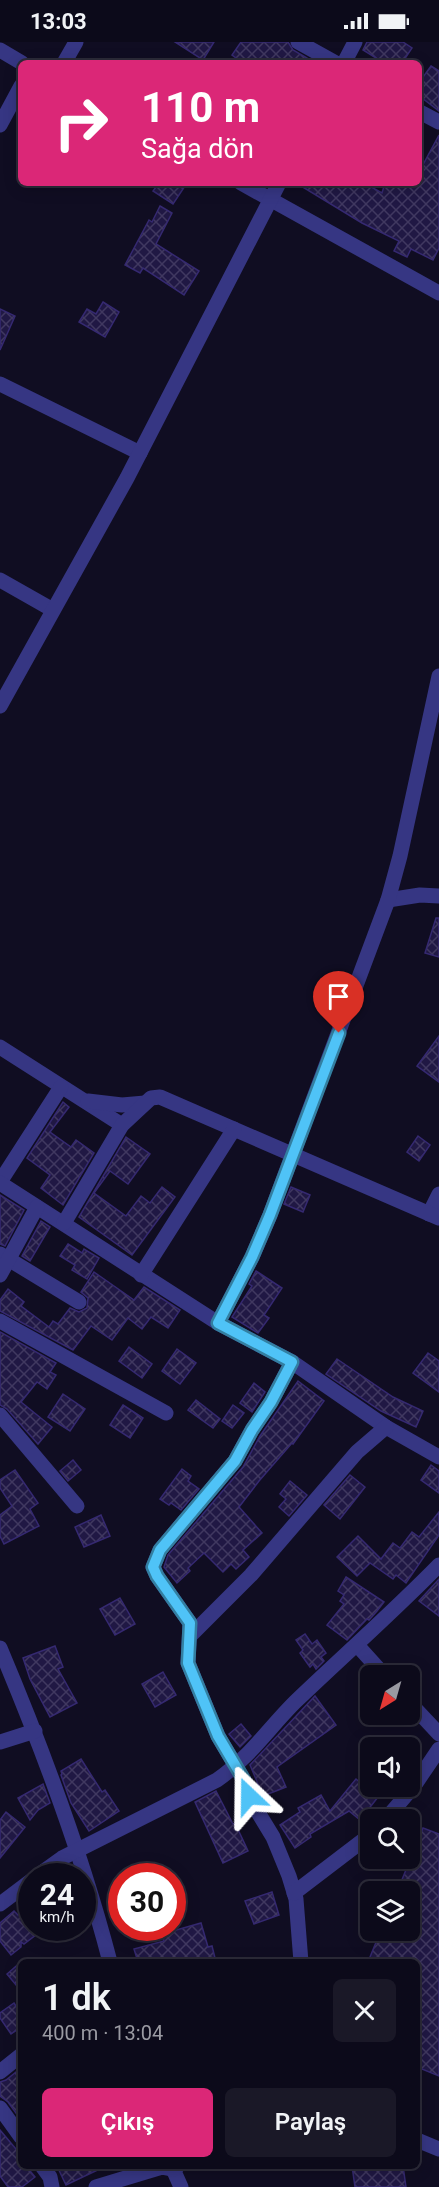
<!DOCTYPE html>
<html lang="tr">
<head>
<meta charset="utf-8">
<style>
	:root { --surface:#0c0a1a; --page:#1a1827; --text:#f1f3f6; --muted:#9a9aa2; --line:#2c2b39; --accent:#db2777 }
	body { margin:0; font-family:Roboto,sans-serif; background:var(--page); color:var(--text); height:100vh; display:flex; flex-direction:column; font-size:22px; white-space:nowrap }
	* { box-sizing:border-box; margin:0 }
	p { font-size:20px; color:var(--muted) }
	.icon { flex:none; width:33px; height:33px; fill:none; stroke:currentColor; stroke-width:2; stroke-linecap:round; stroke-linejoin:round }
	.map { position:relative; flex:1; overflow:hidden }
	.drawer { position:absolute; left:18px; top:1917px; width:402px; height:210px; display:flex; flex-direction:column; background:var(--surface); border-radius:9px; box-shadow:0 3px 15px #0003,0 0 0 2px var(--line) }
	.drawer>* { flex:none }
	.top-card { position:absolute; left:18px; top:18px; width:404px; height:126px; border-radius:9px; box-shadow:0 3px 15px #0003,0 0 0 2px var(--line); background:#db2777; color:#fff; overflow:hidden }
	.needle { width:39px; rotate:217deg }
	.controls { position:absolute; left:360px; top:1623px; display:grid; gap:12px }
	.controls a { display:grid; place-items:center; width:60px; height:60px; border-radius:9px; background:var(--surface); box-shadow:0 3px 15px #0003,0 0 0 2px var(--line); font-size:30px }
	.speed { position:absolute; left:18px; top:1821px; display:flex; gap:12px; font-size:30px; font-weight:700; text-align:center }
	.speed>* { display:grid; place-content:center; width:78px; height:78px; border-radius:50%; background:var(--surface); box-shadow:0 3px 15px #0003,0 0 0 2px var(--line); line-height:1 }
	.speed small { font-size:15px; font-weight:400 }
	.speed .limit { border:9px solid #d22; background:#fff; color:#111 }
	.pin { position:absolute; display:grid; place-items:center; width:51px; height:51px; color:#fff; margin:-62px -26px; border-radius:50% 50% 50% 0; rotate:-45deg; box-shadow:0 0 6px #0007 }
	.pin .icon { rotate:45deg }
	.me { position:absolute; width:66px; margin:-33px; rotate:337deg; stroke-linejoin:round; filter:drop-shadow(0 0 4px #0008) }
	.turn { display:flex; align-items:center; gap:21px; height:126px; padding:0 24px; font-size:27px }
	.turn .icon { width:78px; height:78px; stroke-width:2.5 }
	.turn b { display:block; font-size:42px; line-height:51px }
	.round { display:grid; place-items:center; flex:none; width:63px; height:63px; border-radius:9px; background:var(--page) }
	.overview { display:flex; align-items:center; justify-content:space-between; height:102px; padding:0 24px }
	h1 { font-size:36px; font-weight:600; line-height:45px }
	.button { display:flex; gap:12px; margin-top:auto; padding:12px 24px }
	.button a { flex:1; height:69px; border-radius:9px; background:var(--accent); color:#fff; font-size:24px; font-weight:600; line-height:69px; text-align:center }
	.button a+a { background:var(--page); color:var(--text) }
	.status { display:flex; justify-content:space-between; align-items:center; height:42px; padding:0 30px; background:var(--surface); direction:ltr }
	.status svg { height:16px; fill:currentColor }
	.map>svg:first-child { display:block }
	.building { fill:url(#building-cross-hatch); stroke:#352971; stroke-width:1.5 }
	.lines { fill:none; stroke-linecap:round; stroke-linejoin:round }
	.minor { stroke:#363683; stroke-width:15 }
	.tertiary { stroke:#363683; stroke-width:15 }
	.route-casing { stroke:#337fa1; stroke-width:15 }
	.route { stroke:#4fc3f7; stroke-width:10 }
</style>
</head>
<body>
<div class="status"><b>13:03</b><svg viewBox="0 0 49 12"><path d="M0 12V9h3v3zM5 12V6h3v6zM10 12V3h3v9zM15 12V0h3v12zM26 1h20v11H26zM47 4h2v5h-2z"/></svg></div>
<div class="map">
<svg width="439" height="2145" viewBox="0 0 439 2145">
	<defs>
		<pattern id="building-cross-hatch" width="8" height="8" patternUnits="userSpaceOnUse" patternTransform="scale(1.5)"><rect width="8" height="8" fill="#201844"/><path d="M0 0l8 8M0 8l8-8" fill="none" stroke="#403860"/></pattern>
	</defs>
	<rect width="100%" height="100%" fill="#100d22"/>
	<g class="building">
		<path d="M175 0H214L203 18Z"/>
		<path d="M241 0H288L293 8 307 16 304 21H243L232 13Z"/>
		<path d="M367 0H403L412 6 402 21H384L363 8Z"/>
		<path d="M431 24 439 29V69L418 53V42Z"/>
		<path d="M439 93V206L433 218 411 207 407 215 394 209 399 199 362 181 296 141H364L382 151 385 141H418V132Z"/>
		<path d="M159 141H187L173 162 153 149Z"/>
		<path d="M160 164 172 171 156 202 199 229 184 253 143 226 140 231 125 223 149 178 152 180Z"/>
		<path d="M103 260 119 270 105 295 79 280 87 267 96 272Z"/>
		<path d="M0 267 15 274 0 308Z"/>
		<path d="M436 876H439V915L425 911Z"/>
		<path d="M439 994V1040L417 1024Z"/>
		<path d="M63 1060 69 1065 50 1090 71 1105 76 1098 94 1111 63 1163 41 1146 50 1133 27 1116Z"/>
		<path d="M418 1094 430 1103 419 1119 407 1110Z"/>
		<path d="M126 1095 150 1112 128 1142 110 1129 94 1151 126 1174 141 1154 150 1161 162 1145 175 1155 132 1213 79 1175Z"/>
		<path d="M291 1145 310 1153 303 1170 284 1162Z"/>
		<path d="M0 1153 24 1168 5 1204 0 1202Z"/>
		<path d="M41 1179 50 1185 30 1219 22 1214Z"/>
		<path d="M68 1202 82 1211 84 1207 99 1216 87 1237 72 1228 75 1223 60 1214Z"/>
		<path d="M256 1229 282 1246 264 1273 269 1276 258 1291 232 1275 252 1244 249 1242Z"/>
		<path d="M94 1230 134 1258 144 1245 180 1268 168 1286 151 1275 142 1287 128 1276 112 1298 91 1284 73 1308 0 1269V1258L8 1247 24 1260 21 1264 49 1285 53 1279 58 1282 70 1266 79 1270 87 1266 88 1256 81 1250Z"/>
		<path d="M0 1290 56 1321 50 1330 56 1333 47 1347 37 1340 21 1360 52 1385 38 1402 7 1367 0 1363Z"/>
		<path d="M129 1305 152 1322 142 1336 119 1319Z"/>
		<path d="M177 1307 196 1321 180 1342 162 1329Z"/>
		<path d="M428 1311 439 1319V1350L413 1331Z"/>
		<path d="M337 1317 393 1355 423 1369 416 1385 381 1369 326 1332Z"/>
		<path d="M298 1339 324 1359 293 1402 292 1401 259 1439 239 1465 262 1491 243 1508 249 1515 236 1527 231 1522 223 1530 204 1511 188 1526 190 1529 177 1541 164 1525 168 1513 243 1425 260 1394Z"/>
		<path d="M254 1341 265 1350 252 1370 240 1361Z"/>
		<path d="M63 1352 85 1367 70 1389 48 1375Z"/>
		<path d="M196 1358 220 1377 213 1386 188 1368Z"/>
		<path d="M123 1363 143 1376 130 1396 110 1383Z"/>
		<path d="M233 1363 244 1371 232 1386 222 1379Z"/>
		<path d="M73 1418 81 1428 68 1439 60 1429Z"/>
		<path d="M431 1423 439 1429V1451L421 1438Z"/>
		<path d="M182 1427 191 1434 188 1439 199 1447 181 1468 171 1461 169 1463 160 1457Z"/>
		<path d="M15 1428 38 1461 30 1467 39 1484 4 1502 0 1494V1473L12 1464 0 1446V1438Z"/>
		<path d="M350 1433 365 1445 340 1477 324 1463Z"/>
		<path d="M290 1439 307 1453 289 1474 279 1465 286 1457 280 1452Z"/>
		<path d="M439 1470V1493L406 1541 396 1533 393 1537 370 1521 357 1534 337 1515 358 1494 381 1517 393 1501 400 1506 412 1490 419 1495Z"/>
		<path d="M101 1473 110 1494 84 1505 75 1485Z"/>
		<path d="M346 1535 384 1560 377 1569 369 1578 367 1577 347 1598 327 1583 344 1562 340 1559 344 1553 338 1549Z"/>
		<path d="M439 1537V1574L419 1559Z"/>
		<path d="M120 1556 135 1582 115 1593 100 1567Z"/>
		<path d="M305 1592 312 1602 317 1598 326 1611 321 1615 324 1619 316 1627 313 1622 310 1625 300 1611 303 1608 296 1598Z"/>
		<path d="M55 1604 63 1625 58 1627 77 1661 50 1675 30 1637 23 1616Z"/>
		<path d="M163 1630 176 1653 155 1665 142 1642Z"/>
		<path d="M315 1654 336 1683 277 1725 286 1745 263 1754 250 1723Z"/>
		<path d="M241 1682 251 1694 240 1705 229 1692Z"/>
		<path d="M81 1717 102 1750 105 1748 119 1769 89 1789 71 1761 61 1733 62 1732 61 1729Z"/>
		<path d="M356 1737 378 1755 360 1778 349 1769 310 1792 311 1795 295 1806 280 1783 300 1770 298 1766 321 1753 330 1769Z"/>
		<path d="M43 1742 50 1761 38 1768 30 1778 18 1756Z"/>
		<path d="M216 1749 233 1782 235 1781 248 1809 223 1821 195 1760Z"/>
		<path d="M6 1770 25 1785 0 1816V1778Z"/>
		<path d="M423 1786 439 1792V2034L417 2025V1920H368L381 1888H410V1850H397Z"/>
		<path d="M272 1850 279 1873 254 1882 245 1859Z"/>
		<path d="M32 1862V1886H45L24 1902 21 1900V1905L11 1913 0 1899V1881L14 1869 18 1873Z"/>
		<path d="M201 1881 208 1905 212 1904 216 1920H138L134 1907 164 1899 162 1892Z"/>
		<path d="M21 1920V1949L7 1932Z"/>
		<path d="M14 1961 21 1972V1985L11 1992 0 1976V1971Z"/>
		<path d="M21 2026V2078L8 2060 0 2054V2040L6 2038Z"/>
		<path d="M0 2088 21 2113V2124H26L35 2135 22 2145H8L0 2134Z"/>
		<path d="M57 2124H106L66 2143Z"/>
		<path d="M352 2124H403L406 2145H355Z"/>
	</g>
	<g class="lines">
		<g class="minor">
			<path d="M298 0 336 21"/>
			<path d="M64 21 76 0"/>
			<path d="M418 69 439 80"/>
			<path d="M0 83 21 44"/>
			<path d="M0 342 140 411"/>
			<path d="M0 538 53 568"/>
			<path d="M388 858 420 853 439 854"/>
			<path d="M0 1005 122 1083"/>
			<path d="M88 1059 122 1063 145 1061"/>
			<path d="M0 1140 61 1045"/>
			<path d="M0 1141 218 1281 292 1320 386 1385 439 1415"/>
			<path d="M429 1172 439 1152"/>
			<path d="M64 1181 122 1083 151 1056 160 1055 439 1176"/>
			<path d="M0 1212 79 1260"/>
			<path d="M0 1233 37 1165"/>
			<path d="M141 1233 234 1087"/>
			<path d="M0 1279 166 1371"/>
			<path d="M218 1281 252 1215 270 1173 388 858 400 814 439 634"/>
			<path d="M292 1320 271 1360 252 1388 235 1419 160 1508 153 1525 157 1534 190 1581 188 1621 218 1694 244 1738 248 1754 273 1795 289 1834 296 1857 301 1920"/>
			<path d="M0 1373 77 1464"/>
			<path d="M191 1593 251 1533 357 1410 386 1385"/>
			<path d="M357 1603 385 1634"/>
			<path d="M0 1606C43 1708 82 1812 110 1920"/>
			<path d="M410 1661 439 1692"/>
			<path d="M0 1700 35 1689"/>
			<path d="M385 1778 414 1744 439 1707"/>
			<path d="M37 1834 62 1816 217 1738C249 1716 268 1687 295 1660 343 1614 393 1570 439 1523"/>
			<path d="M294 1851 370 1793"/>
			<path d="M0 1862 32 1838"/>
			<path d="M0 2030 21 2013"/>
			<path d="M0 2066 21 2095"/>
			<path d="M417 2098 439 2107"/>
			<path d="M42 2124 50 2135 52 2145"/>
			<path d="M173 2127 181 2145"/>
			<path d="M96 2145 162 2125 173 2127 178 2124"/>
		</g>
		<g class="tertiary">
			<path d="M0 8 22 21"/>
			<path d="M344 21 355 0"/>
			<path d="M241 141 439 251"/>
			<path d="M0 664 127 436 279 141"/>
		</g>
	</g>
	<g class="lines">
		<defs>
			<path id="route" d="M249 1754 244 1738 218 1694 188 1621 190 1581 157 1534 153 1525 160 1508 235 1419 252 1388 271 1360 292 1320 218 1281 252 1215 270 1173 339 991"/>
		</defs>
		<use href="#route" class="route-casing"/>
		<use href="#route" class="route"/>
	</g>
</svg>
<div class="controls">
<a><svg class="needle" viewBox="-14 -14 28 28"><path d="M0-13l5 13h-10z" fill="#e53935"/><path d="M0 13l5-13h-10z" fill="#9a9aa2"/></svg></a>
<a><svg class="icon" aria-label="sound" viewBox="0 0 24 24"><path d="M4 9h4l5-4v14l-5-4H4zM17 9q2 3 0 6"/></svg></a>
<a><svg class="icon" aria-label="search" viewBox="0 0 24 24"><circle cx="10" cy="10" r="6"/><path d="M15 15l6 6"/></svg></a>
<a><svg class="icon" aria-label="layers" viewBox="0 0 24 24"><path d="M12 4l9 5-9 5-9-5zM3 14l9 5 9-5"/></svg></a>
</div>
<div class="speed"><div>24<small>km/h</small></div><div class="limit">30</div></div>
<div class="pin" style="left:339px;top:991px;background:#d93025"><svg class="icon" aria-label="arrive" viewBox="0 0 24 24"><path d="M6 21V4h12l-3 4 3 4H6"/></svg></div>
<svg class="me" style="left:249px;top:1754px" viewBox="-20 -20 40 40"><path d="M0-17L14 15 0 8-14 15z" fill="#4fc3f7" stroke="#fff" stroke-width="4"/></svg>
<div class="top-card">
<div class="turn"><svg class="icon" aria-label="right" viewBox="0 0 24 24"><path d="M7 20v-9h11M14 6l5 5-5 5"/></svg><div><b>110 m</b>Sağa dön</div></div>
</div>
<section class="drawer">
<div class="overview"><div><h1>1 dk</h1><p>400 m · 13:04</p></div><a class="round"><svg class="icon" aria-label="close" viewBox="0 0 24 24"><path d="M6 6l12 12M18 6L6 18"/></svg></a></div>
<div class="button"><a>Çıkış</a><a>Paylaş</a></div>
</section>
</div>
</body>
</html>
